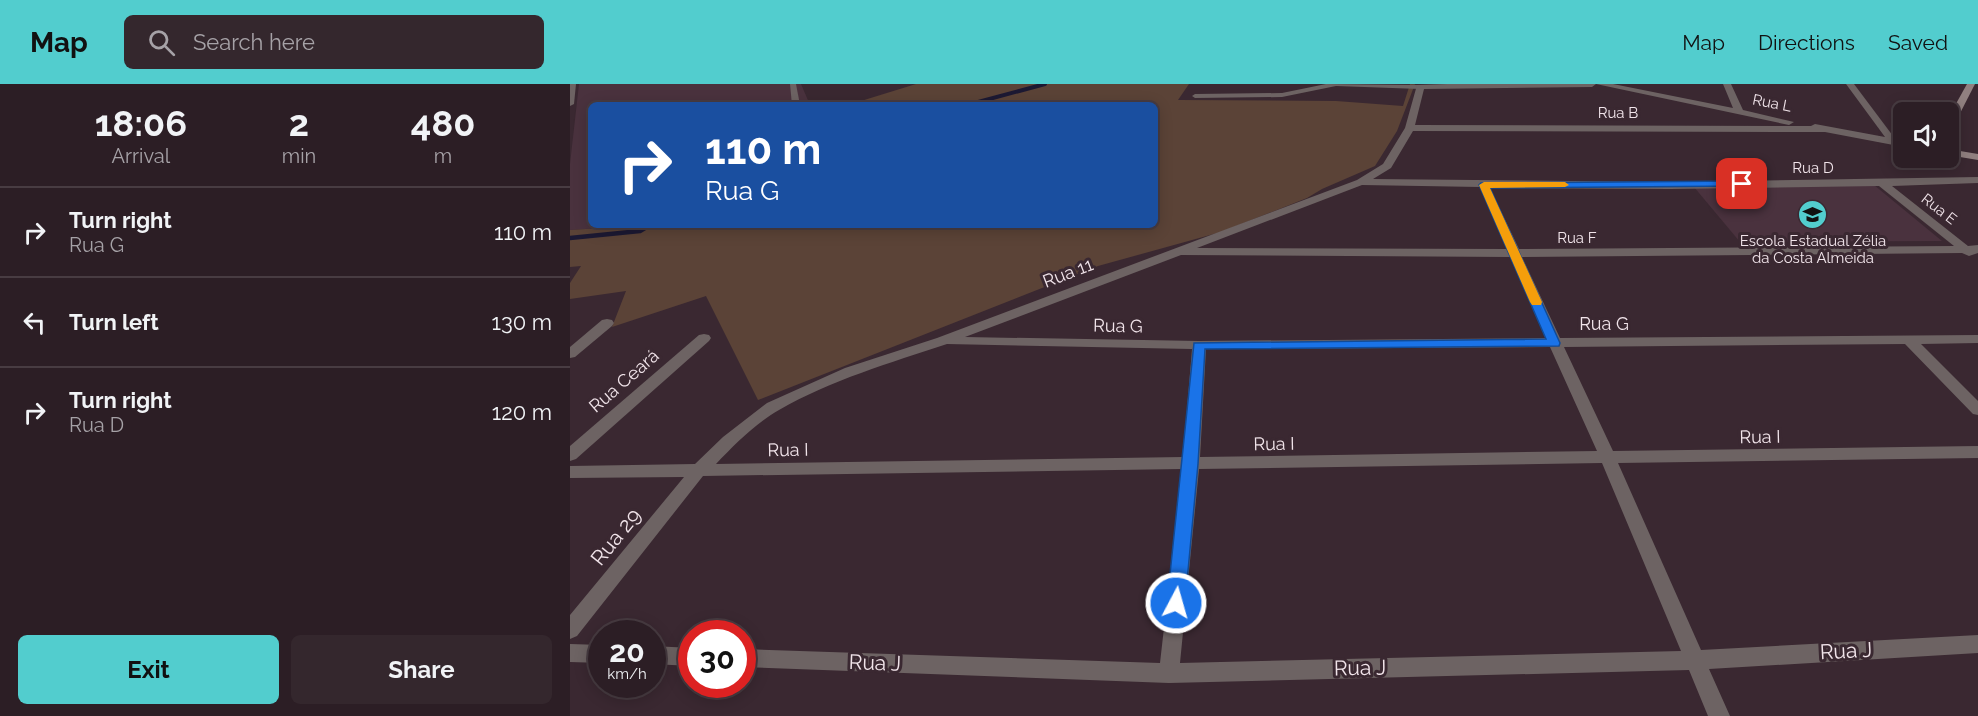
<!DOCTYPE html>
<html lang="en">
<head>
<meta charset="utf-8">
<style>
	:root { --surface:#2c1e25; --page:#34272d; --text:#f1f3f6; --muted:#a6a2a7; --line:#483c42; --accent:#52cdce }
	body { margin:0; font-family:Raleway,sans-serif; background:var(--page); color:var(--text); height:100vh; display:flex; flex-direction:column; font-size:22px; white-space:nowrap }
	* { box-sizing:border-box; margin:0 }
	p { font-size:20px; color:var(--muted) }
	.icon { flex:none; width:33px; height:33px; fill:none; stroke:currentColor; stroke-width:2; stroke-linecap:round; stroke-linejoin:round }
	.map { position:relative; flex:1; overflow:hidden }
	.drawer { display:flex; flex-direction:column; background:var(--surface); width:570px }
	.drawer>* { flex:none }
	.banner { position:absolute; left:18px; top:18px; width:570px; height:126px; border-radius:9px; box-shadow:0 3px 15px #0003,0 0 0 2px var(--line); background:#1a4fa0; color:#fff; overflow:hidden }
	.controls { position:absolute; left:1323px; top:18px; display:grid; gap:12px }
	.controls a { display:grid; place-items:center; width:66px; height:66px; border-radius:9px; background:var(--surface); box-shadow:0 3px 15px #0003,0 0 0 2px var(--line); font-size:30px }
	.speed { position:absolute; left:18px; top:536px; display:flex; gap:12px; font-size:30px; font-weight:700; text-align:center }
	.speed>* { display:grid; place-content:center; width:78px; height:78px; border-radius:50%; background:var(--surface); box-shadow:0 3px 15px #0003,0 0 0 2px var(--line); line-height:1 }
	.speed small { font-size:15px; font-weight:400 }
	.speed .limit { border:9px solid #d22; background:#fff; color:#111 }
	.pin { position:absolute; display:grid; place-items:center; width:51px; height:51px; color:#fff; margin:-26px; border-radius:12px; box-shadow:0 3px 9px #0006 }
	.me { position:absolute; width:66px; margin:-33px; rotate:6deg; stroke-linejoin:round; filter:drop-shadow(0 0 4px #0008) }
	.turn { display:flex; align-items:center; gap:21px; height:126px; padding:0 18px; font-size:27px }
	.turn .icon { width:78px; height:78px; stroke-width:2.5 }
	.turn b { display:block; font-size:42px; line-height:51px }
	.eta { display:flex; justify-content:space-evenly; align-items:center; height:102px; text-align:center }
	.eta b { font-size:36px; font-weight:700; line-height:42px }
	.cta { display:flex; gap:12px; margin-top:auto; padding:12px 18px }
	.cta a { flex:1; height:69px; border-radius:9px; background:var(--accent); color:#111; font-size:24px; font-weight:700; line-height:69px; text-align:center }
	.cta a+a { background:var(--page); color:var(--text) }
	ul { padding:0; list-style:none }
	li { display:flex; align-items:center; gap:18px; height:90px; padding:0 18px; border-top:2px solid var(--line) }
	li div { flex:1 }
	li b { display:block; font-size:22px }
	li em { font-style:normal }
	header { display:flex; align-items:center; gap:36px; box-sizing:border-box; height:84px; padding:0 30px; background:var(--accent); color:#111 }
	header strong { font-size:28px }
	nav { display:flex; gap:33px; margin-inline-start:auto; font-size:21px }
	.search { width:420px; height:54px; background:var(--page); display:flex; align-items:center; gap:15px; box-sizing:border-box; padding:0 21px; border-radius:9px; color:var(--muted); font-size:22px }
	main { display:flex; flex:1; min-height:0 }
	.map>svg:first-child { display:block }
	.built { fill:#4a323e }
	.green { fill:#5b4337 }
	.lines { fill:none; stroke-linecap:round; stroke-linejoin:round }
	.stream-far1 { stroke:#1c1933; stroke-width:4 }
	.stream { stroke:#1c1933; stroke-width:4.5 }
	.lane { fill:#6d6363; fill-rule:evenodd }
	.street { fill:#6d6363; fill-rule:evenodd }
	.secondary { fill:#918080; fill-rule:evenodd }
	.route { fill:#1a73e8; stroke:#114b97; stroke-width:1.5 }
	.slow { fill:#f59e0b }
	.labels { text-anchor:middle; stroke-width:6; stroke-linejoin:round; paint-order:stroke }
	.far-street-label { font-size:15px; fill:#f1e4ea; stroke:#3a2831 }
	.far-poi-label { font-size:15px; fill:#f1e4ea; stroke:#3a2831 }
	.street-label { font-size:18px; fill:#f1e4ea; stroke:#3a2831 }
	.near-street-label { font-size:21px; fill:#f1e4ea; stroke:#3a2831 }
</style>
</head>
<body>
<header>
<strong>Map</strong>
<div class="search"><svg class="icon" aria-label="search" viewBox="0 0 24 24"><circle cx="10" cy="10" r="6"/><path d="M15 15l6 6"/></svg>Search here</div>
<nav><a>Map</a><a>Directions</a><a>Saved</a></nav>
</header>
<main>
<section class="drawer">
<div class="eta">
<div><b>18:06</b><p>Arrival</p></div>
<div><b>2</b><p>min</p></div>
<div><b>480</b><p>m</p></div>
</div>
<ul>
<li><svg class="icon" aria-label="right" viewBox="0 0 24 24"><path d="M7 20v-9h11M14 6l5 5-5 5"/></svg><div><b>Turn right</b><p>Rua G</p></div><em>110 m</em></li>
<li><svg class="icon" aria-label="left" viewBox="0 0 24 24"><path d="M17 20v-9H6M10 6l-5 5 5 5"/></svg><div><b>Turn left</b></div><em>130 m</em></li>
<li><svg class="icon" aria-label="right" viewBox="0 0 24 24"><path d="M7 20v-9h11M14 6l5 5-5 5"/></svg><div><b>Turn right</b><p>Rua D</p></div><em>120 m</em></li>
</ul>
<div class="cta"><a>Exit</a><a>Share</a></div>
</section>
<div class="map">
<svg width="1408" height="632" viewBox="0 0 1408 632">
	<rect width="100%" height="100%" fill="#3a2831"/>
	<g class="built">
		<path d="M9 0H231L240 21H21V141H41L31 144 0 146V80Z"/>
		<path d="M1304 101 1372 157 1170 158 1124 103Z"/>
	</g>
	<path class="green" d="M346 0H619L608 16 766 17 833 22 840 0H845L827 47 805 82 752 105 737 114 651 148 528 182 188 316 136 212 42 243 56 207 0 215V199L11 182 0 183V146L31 144 41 141H585V21H278Z"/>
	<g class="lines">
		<path class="stream-far1" d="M397 21 475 0"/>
		<path class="stream" d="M0 154 70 147 80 141"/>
		<g class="lane">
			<path d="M0 0H6L4 20 0 22Z"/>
			<path d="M220 0H226L230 21H222Z"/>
			<path d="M756 0 850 1 853 3 850 5 766 2 712 13 625 14 622 12 625 10 712 9Z"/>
		</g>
		<g class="street">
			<path d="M877 0H1043L1163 24 1153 0H1161L1173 26 1224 38 1219 41 1026 0 1022 3 854 5 845 41 1241 42 1245 40 1315 53 1276 0H1284L1326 56 1334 57V63L1255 48 843 47 821 84 803 95 1100 98 1408 93V99L1322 102 1398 162 1408 161V169L1399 172 1392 169 952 173 990 254 1408 251V259L1351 260 1408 317V331L1403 330 1335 260 994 263 1043 367 1408 362V374L1048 379 1131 566 1408 551V569L1139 585 1160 632H1138L1119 586 599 599 172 583V565L590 579 612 385 133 392 7 552 0 555V531L114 393 0 394V382L125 380 153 353 197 319 275 284 367 254 787 96 813 80 835 44 847 1ZM792 101 910 103 937 165 627 164ZM1309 102 1384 162 949 165 920 104 1100 105ZM611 171 940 173 976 254 629 257 395 253ZM377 260 622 265 613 373 146 380C164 361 186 339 209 326 261 296 320 279 377 260ZM980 263 1027 367 630 373 636 265ZM1032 379 1111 567 610 579 629 385Z"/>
			<path d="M37 235 42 236 44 239 42 242 5 273 0 274V263L32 236Z"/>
			<path d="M134 250 139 251 141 254 139 257 6 375 0 377V362L129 251Z"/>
			<path d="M0 560 32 561V579L0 578Z"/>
			<path d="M82 562 122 564V582L82 580Z"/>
		</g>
		<g class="secondary">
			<path d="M1397 0H1405L1383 43 1378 46V34Z"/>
			<path d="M1378 65 1408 70V76L1378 71Z"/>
		</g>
	</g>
	<path class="route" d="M1172 97 1176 100 1175 102 920 104 990 259 989 262 635 265 628 380 615 519 612 525 606 527 600 525 597 519 624 259 976 255 909 101 911 99Z"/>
	<path class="slow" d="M914 98H995L999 101 995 103 920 104 972 218 971 221H962L960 218 909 101Z"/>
	<defs>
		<symbol id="school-disc" viewBox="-11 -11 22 22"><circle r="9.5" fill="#52cdce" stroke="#3a2831"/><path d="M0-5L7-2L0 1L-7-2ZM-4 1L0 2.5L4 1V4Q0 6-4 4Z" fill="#111"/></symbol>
	</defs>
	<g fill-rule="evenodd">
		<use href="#school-disc" x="1226" y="114" width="33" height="33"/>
	</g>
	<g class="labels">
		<g class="far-street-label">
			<text transform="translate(1202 19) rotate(11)" y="5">Rua L</text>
			<text x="1048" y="34">Rua B</text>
			<text x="1243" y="89">Rua D</text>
			<text transform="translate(1369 125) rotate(38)" y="5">Rua E</text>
			<text x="1007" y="159">Rua F</text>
		</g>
		<g class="far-poi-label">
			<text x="1243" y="162">Escola Estadual Zélia<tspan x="1243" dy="17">da Costa Almeida</tspan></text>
		</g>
		<g class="street-label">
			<text transform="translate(498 189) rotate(-21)" y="6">Rua 11</text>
			<text x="1034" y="246">Rua G</text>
			<text transform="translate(548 242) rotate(1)" y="6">Rua G</text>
			<text transform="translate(54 297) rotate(-41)" y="6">Rua Ceará</text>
			<text transform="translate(1190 353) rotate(-1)" y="6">Rua I</text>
			<text transform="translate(704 360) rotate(-1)" y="6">Rua I</text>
			<text transform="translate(218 366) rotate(-1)" y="6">Rua I</text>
		</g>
		<g class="near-street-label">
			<text transform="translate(46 453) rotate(-51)" y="7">Rua 29</text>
			<text transform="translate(1276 567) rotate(-3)" y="7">Rua J</text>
			<text transform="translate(305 579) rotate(2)" y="7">Rua J</text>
			<text transform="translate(790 584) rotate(-1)" y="7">Rua J</text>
		</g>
	</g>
</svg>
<div class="controls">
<a><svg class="icon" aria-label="sound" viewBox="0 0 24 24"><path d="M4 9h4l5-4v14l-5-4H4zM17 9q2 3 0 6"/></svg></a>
</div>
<div class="speed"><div>20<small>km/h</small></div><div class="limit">30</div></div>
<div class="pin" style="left:1172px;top:100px;background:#d93025"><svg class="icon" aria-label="arrive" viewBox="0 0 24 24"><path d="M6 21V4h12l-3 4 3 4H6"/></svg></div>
<svg class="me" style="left:606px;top:519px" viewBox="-20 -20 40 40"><circle r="17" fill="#1a73e8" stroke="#fff" stroke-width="3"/><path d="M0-11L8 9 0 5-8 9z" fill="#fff"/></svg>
<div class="banner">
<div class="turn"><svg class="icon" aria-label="right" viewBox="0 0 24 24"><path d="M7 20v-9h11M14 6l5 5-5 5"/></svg><div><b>110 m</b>Rua G</div></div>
</div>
</div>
</main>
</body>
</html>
